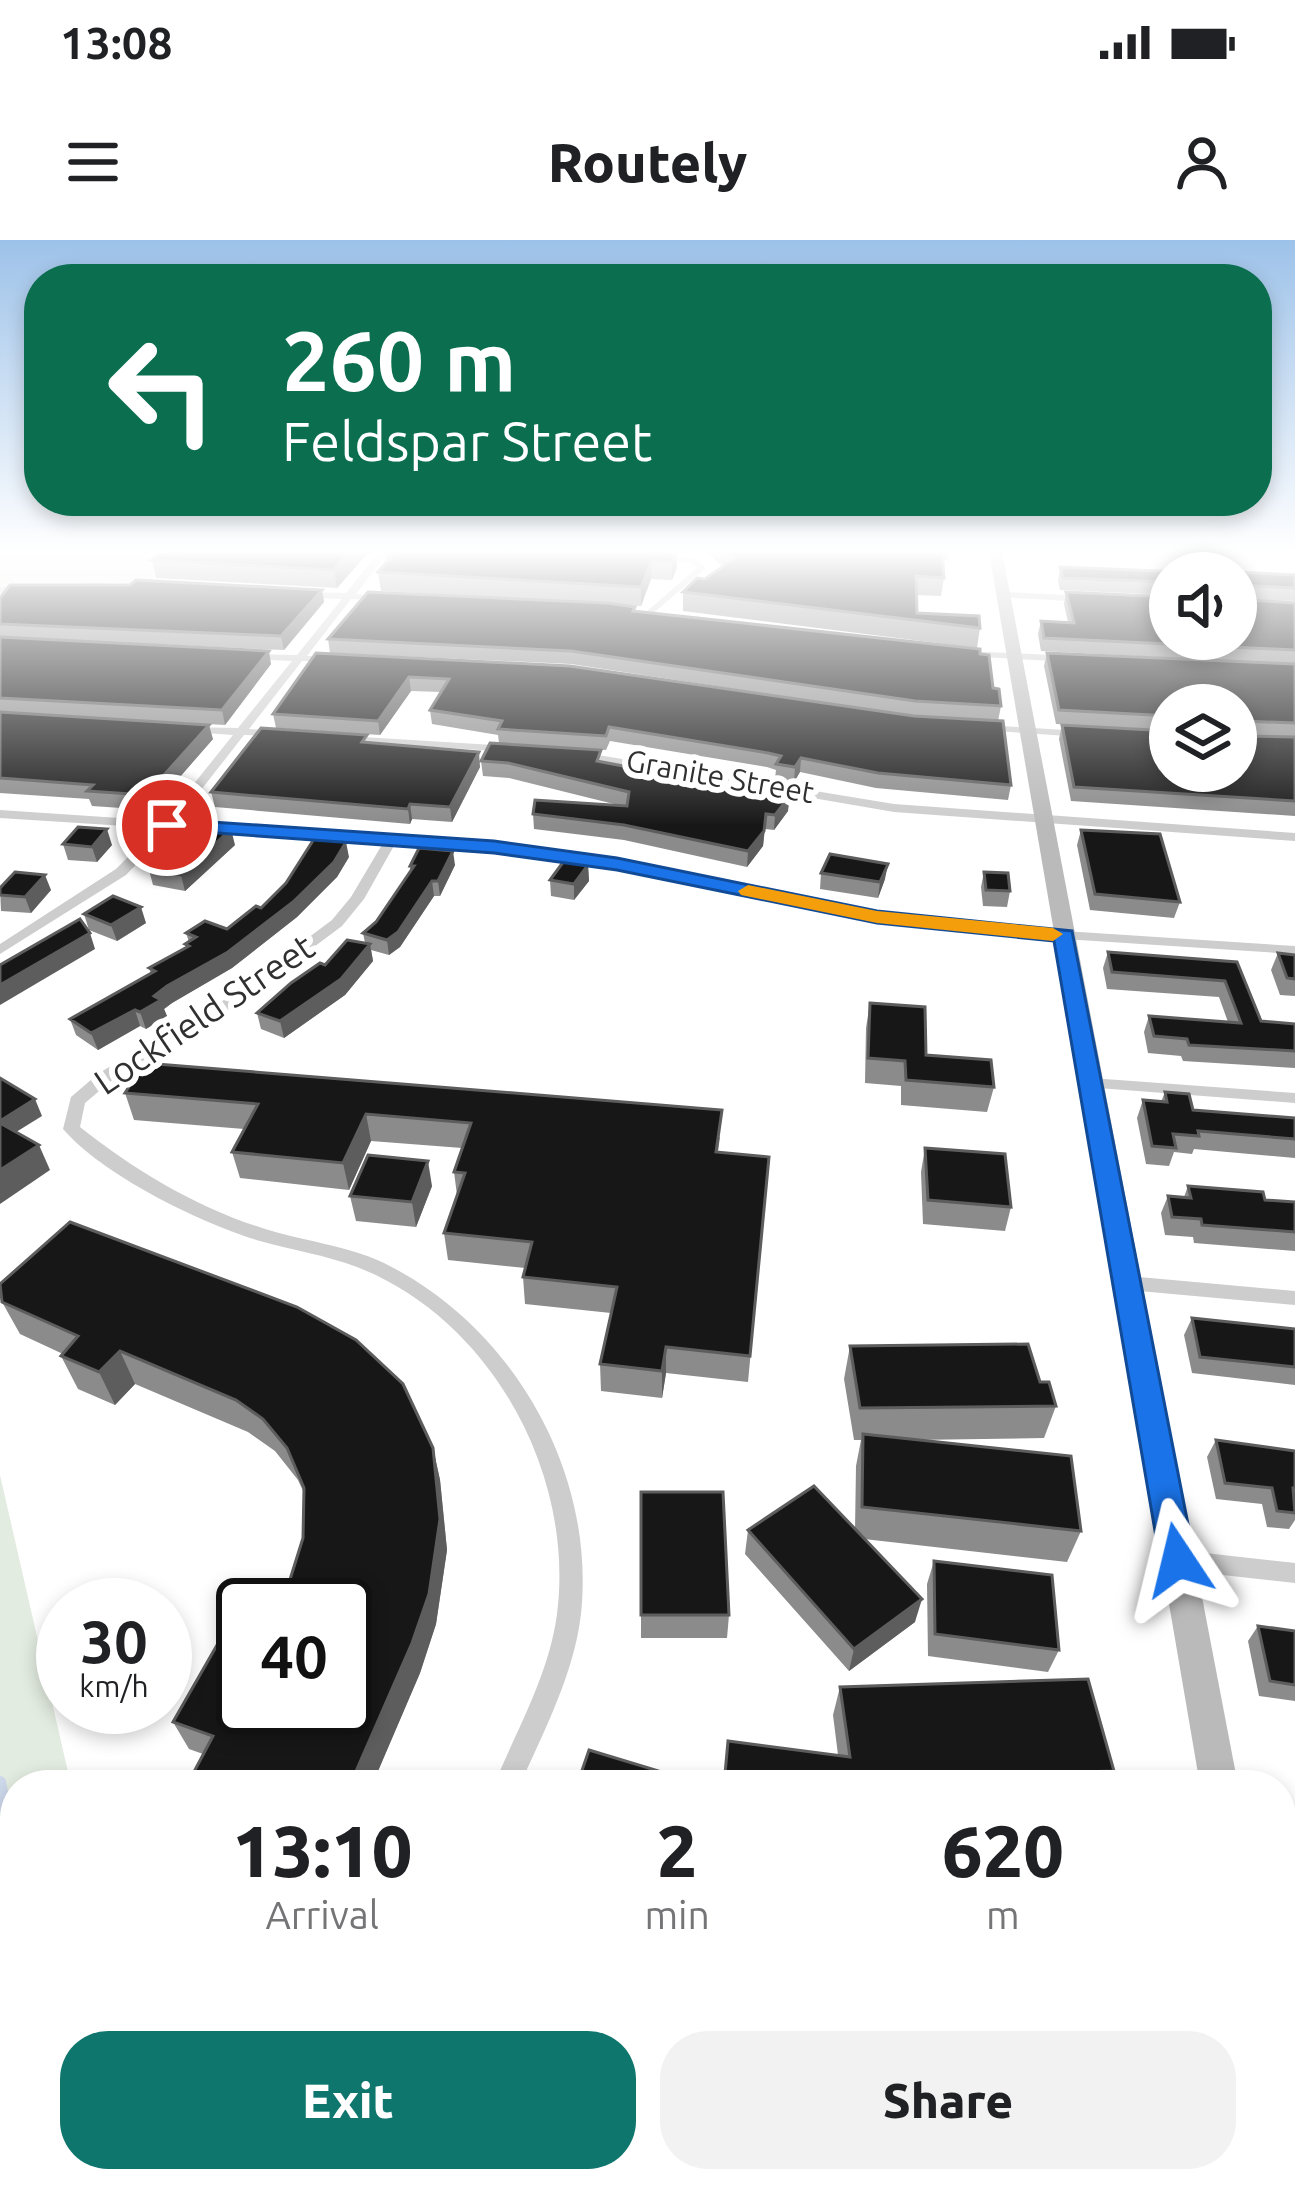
<!DOCTYPE html>
<html lang="en">
<head>
<meta charset="utf-8">
<style>
	:root { --surface:#fff; --page:#f2f2f2; --text:#202124; --muted:#757577; --accent:#0f766e }
	body { margin:0; font-family:Ubuntu,sans-serif; background:var(--page); color:var(--text); height:100vh; display:flex; flex-direction:column; font-size:45px; white-space:nowrap }
	* { box-sizing:border-box; margin:0 }
	p { font-size:39px; color:var(--muted) }
	.icon { flex:none; width:66px; height:66px; fill:none; stroke:currentColor; stroke-width:2; stroke-linecap:round; stroke-linejoin:round }
	.map { position:relative; flex:1; overflow:hidden }
	.details { position:absolute; left:0px; top:1530px; width:1296px; height:423px; display:flex; flex-direction:column; background:var(--surface); border-radius:48px 48px 0 0; box-shadow:0 6px 18px #0003 }
	.details>* { flex:none }
	.hud { position:absolute; left:24px; top:24px; width:1248px; height:252px; border-radius:48px; box-shadow:0 6px 18px #0003; background:#0b6e4f; color:#fff; overflow:hidden }
	.controls { position:absolute; left:1149px; top:312px; display:grid; gap:24px }
	.controls a { display:grid; place-items:center; width:108px; height:108px; border-radius:50%; background:var(--surface); box-shadow:0 6px 18px #0003; font-size:60px }
	.speed { position:absolute; left:36px; top:1338px; display:flex; gap:24px; font-size:60px; font-weight:700; text-align:center }
	.speed>* { display:grid; place-content:center; width:156px; height:156px; border-radius:50%; background:var(--surface); box-shadow:0 6px 18px #0003; line-height:1 }
	.speed small { font-size:30px; font-weight:400 }
	.speed .limit { border:6px solid #111; border-radius:18px; background:#fff; color:#111 }
	.pin { position:absolute; display:grid; place-items:center; width:102px; height:102px; color:#fff; margin:-51px; border:6px solid #fff; border-radius:50%; box-shadow:0 3px 12px #0007 }
	.me { position:absolute; width:132px; margin:-66px; rotate:350deg; stroke-linejoin:round; filter:drop-shadow(0 0 9px #0008) }
	.turn { display:flex; align-items:center; gap:42px; height:252px; padding:0 60px; font-size:54px }
	.turn .icon { width:156px; height:156px; stroke-width:2.5 }
	.turn b { display:block; font-size:84px; line-height:102px }
	.eta { display:flex; justify-content:space-evenly; align-items:center; height:204px; text-align:center }
	.eta b { font-size:72px; font-weight:800; line-height:84px }
	.cta { display:flex; gap:24px; margin-top:auto; padding:24px 60px }
	.cta a { flex:1; height:138px; border-radius:48px; background:var(--accent); color:#fff; font-size:48px; font-weight:800; line-height:138px; text-align:center }
	.cta a+a { background:var(--page); color:var(--text) }
	.status { display:flex; justify-content:space-between; align-items:center; height:84px; padding:0 60px; background:var(--surface); direction:ltr }
	.status svg { height:33px; fill:currentColor }
	header { display:flex; justify-content:space-between; align-items:center; height:156px; padding:0 60px; background:var(--surface); font-size:54px; font-weight:800 }
	.map>svg:first-child { display:block }
	.green { fill:#e3ece0 }
	.lines { fill:none; stroke-linecap:round; stroke-linejoin:round }
	.stream { stroke:#cdd8eb; stroke-width:12 }
	.street { fill:#cdcdcd; fill-rule:evenodd }
	.secondary { fill:#bababa; fill-rule:evenodd }
	.wall { fill:#8b8b8b }
	.shaded-wall { fill:#5d5d5d }
	.building { fill:#171717; stroke:#5d5d5d; stroke-width:3 }
	.route { fill:#1a73e8; stroke:#114b97; stroke-width:3 }
	.slow { fill:#f59e0b }
	.labels { text-anchor:middle; stroke-width:12; stroke-linejoin:round; paint-order:stroke }
	.far-street-label { font-size:30px; fill:#303030; stroke:#fff }
	.street-label { font-size:36px; fill:#303030; stroke:#fff }
</style>
</head>
<body>
<div class="status"><b>13:08</b><svg viewBox="0 0 49 12"><path d="M0 12V9h3v3zM5 12V6h3v6zM10 12V3h3v9zM15 12V0h3v12zM26 1h20v11H26zM47 4h2v5h-2z"/></svg></div>
<header><svg class="icon" aria-label="menu" viewBox="0 0 24 24"><path d="M4 6h16M4 12h16M4 18h16"/></svg>Routely<svg class="icon" aria-label="person" viewBox="0 0 24 24"><circle cx="12" cy="8" r="4"/><path d="M4 21q1-7 8-7t8 7"/></svg></header>
<div class="map">
<svg width="1295" height="1952" viewBox="0 0 1295 1952">
	<rect width="100%" height="100%" fill="#fff"/>
	<g class="green">
		<path d="M0 312H182L148 342 0 347Z"/>
		<path d="M0 1235 71 1545H15V1938H330L326 1952H35L0 1934Z"/>
		<path d="M437 1938H685L700 1952H434Z"/>
	</g>
	<g class="lines">
		<g class="stream">
			<path d="M0 1542 15 1618"/>
			<path d="M590 1938 606 1952"/>
		</g>
		<g class="street">
			<path d="M379 312H388L356 354 390 358 388 360 351 359 307 416 337 417 341 418V422L302 421 249 489 277 491 283 494 281 496 244 495 176 582 494 603 617 620 877 673 1064 691 1295 706V714L1064 699 877 681 617 628 494 611 395 604 364 659 342 686 239 763 111 841 85 863 80 887C134 930 196 967 262 988 302 1001 346 1005 384 1023 512 1086 596 1231 581 1374 574 1434 544 1491 520 1545H494C517 1489 549 1435 557 1374 575 1234 491 1079 357 1027 325 1015 292 1010 260 1001 200 983 104 936 63 889L71 857 99 833 229 757 332 680 351 657 383 603 170 589 126 635 0 714V704L116 629 157 588 0 578V570L164 581 233 495 190 492 186 491V487L238 488 292 421 250 419 246 418V414L297 415 342 359 298 357 295 352 346 353Z"/>
			<path d="M653 314 696 319 706 328 650 376 645 373 647 371 697 328 690 323 653 318Z"/>
			<path d="M106 343 103 348 0 353V347Z"/>
			<path d="M1003 352 1088 356 1093 359 1088 362 1000 357Z"/>
			<path d="M967 411 1071 416 1076 419 1071 422 963 416V412Z"/>
			<path d="M984 485 1082 491 1088 494 1082 497 980 490 978 488Z"/>
			<path d="M346 496 510 506 516 509 510 512 342 501 340 499Z"/>
			<path d="M580 512 894 564 1295 593V601L894 572 576 517 574 515Z"/>
			<path d="M1091 838 1295 853V863L1085 847 1083 843Z"/>
			<path d="M1128 1036 1295 1051V1065L1128 1050 1121 1048 1119 1043 1121 1038Z"/>
			<path d="M1178 1310 1295 1323V1343L1178 1330 1170 1327 1167 1320 1170 1313Z"/>
			<path d="M1281 1735 1295 1737V1765L1281 1763Z"/>
			<path d="M366 1938H398L395 1952H363Z"/>
		</g>
		<g class="secondary">
			<path d="M989 312H1002L1238 1545H1200Z"/>
			<path d="M1281 1855 1295 1861V1952H1271L1269 1938H1281Z"/>
		</g>
	</g>
	<g class="wall">
		<path d="M161 312H374L366 315 337 348 156 338 152 320Z"/>
		<path d="M385 312H682L677 313V327L672 340 651 339 641 366 613 364 635 367V371L980 414 1001 466 998 481 912 476 571 424 330 413 328 399 565 361 381 351 378 332 386 322Z"/>
		<path d="M705 312H949L948 319 943 320 944 338 941 356 916 355 917 373 980 388 977 408 683 371V352L723 326Z"/>
		<path d="M1060 327 1179 332 1180 329 1295 335V361L1237 359 1295 363V424L1041 411 1038 394 1041 381 1068 382 1064 364 1066 352 1236 399 1170 333V355L1060 350 1058 340Z"/>
		<path d="M322 350 324 362 284 410 0 397V358Z"/>
		<path d="M0 397 271 424 225 485 52 475 213 499 151 570 92 566 89 559 0 553Z"/>
		<path d="M316 413 1011 545 1008 560 876 548 800 532 794 542 775 538 776 530 767 527 610 501 606 510 499 503 498 495 432 484 430 470 441 452 411 451 380 495 276 488 273 474Z"/>
		<path d="M1047 413 1295 424V576L1071 561 1059 499 1062 485 1236 531 1170 465V490L1056 484 1044 426Z"/>
		<path d="M369 503 480 527 452 582 412 579 410 584 215 567 211 552Z"/>
		<path d="M481 521 601 522 757 551 786 542 785 555 788 571 774 590 765 589 763 606 747 627 624 600 534 589 533 574 622 566 509 538 483 536Z"/>
		<path d="M1081 590 1180 662 1174 678 1090 670 1077 605Z"/>
		<path d="M63 604 112 605 97 622 68 620Z"/>
		<path d="M235 605 185 651 153 645 149 630Z"/>
		<path d="M349 617 337 637 297 677 232 728 172 763 164 769 167 776 146 789 140 786 98 810 76 795 70 779 151 734 149 728 186 708 185 704 189 702 186 693 227 689Z"/>
		<path d="M455 625 440 656H434L400 707 389 715 371 710 373 721 345 755 284 798 261 789 257 773 325 725 365 703 363 693 376 682 410 631V626Z"/>
		<path d="M588 625 589 641 574 660 551 656 550 640Z"/>
		<path d="M984 632 1010 651 1007 667 983 666 981 647Z"/>
		<path d="M821 633 885 639 878 658 820 649Z"/>
		<path d="M0 648 51 650 31 673 1 671Z"/>
		<path d="M84 674 146 683 117 701 89 690Z"/>
		<path d="M1108 712 1237 722 1261 781 1295 784V828L1183 821 1181 816 1148 813 1144 792 1149 776 1228 782 1219 757 1107 749 1103 728Z"/>
		<path d="M1278 713 1295 715V756L1280 755 1271 730Z"/>
		<path d="M870 763 926 815 994 847 987 872 901 865V846L865 843 866 788Z"/>
		<path d="M1165 852 1193 870 1295 878V918L1194 909 1192 914 1174 912 1169 926 1146 924 1137 878 1143 860 1161 862Z"/>
		<path d="M125 853 720 897 718 912 769 917 748 1142 666 1133 662 1158 601 1151 600 1124 611 1073 525 1064 523 1037 525 1028 448 1020 444 993 457 955 454 932 462 908 371 901 349 950 240 938 232 912 244 889 134 880Z"/>
		<path d="M925 908 1011 967 1005 991 923 984 921 932Z"/>
		<path d="M432 946 416 987 356 981 350 956Z"/>
		<path d="M1188 946 1265 960 1295 962V1011L1194 1003 1193 997 1165 995 1161 973 1168 956 1184 957Z"/>
		<path d="M2 1062 433 1208 440 1240 447 1310 436 1384 420 1433 372 1545H187L203 1514 189 1509 173 1482 345 1467 303 1298 304 1253 298 1240 275 1211 248 1192 135 1144 115 1165 78 1149 61 1116 63 1114 20 1094Z"/>
		<path d="M1192 1078 1295 1089V1145L1192 1133 1184 1095Z"/>
		<path d="M850 1106 1040 1142 1056 1166 1044 1198 913 1200 1081 1291 1067 1322 864 1299 915 1382 849 1431 745 1314 748 1290H855L856 1226 861 1200H854L844 1139Z"/>
		<path d="M1216 1200 1295 1211V1280L1289 1289 1267 1287 1262 1264 1216 1259 1207 1217Z"/>
		<path d="M641 1252 729 1375 727 1398H641Z"/>
		<path d="M934 1321 1059 1410 1048 1432 928 1416 927 1344Z"/>
		<path d="M1258 1386 1295 1391V1461L1259 1456 1248 1401Z"/>
		<path d="M840 1447 1114 1531 1105 1545H724L838 1515 833 1475Z"/>
		<path d="M1295 1576V1627L1287 1585Z"/>
	</g>
	<g class="shaded-wall">
		<path d="M349 312H374L366 315 337 348 334 330Z"/>
		<path d="M676 312 677 327 672 340V322Z"/>
		<path d="M652 321 651 339 641 366V347Z"/>
		<path d="M322 350 324 362 284 410 281 396Z"/>
		<path d="M269 411 271 424 225 485 222 470Z"/>
		<path d="M409 437 411 451 380 495 378 481Z"/>
		<path d="M209 485 213 499 151 570 146 555Z"/>
		<path d="M479 512 480 527 452 582 450 567Z"/>
		<path d="M801 518 800 532 794 542 795 527Z"/>
		<path d="M790 556 788 571 774 590 775 575Z"/>
		<path d="M410 564 412 579 410 584 408 569Z"/>
		<path d="M766 574 763 606 747 627 748 611Z"/>
		<path d="M107 589 112 605 97 622 92 607Z"/>
		<path d="M231 589 235 605 185 651 181 635Z"/>
		<path d="M346 602 349 617 337 637 297 677 232 728 172 763 164 769 167 776 146 789 140 772 154 756Z"/>
		<path d="M453 611 455 625 440 656 438 641Z"/>
		<path d="M888 624 885 639 878 658 880 642Z"/>
		<path d="M588 625 589 641 574 660V644Z"/>
		<path d="M45 635 51 650 31 673 25 657Z"/>
		<path d="M432 641 434 656 400 707 389 715 387 700Z"/>
		<path d="M141 667 146 683 117 701 111 685Z"/>
		<path d="M90 693 95 709 0 765V745Z"/>
		<path d="M370 704 373 721 345 755 284 798 280 781Z"/>
		<path d="M135 770 140 786 98 810 91 793Z"/>
		<path d="M35 859 42 876 0 902V881Z"/>
		<path d="M366 874 371 901 349 950 343 923Z"/>
		<path d="M39 905 50 930 0 964V930Z"/>
		<path d="M428 921 432 946 416 987 412 962Z"/>
		<path d="M666 1107V1133L662 1158V1131Z"/>
		<path d="M120 1111 135 1144 115 1165 99 1132Z"/>
		<path d="M433 1208 440 1240 447 1310 436 1384 420 1433 372 1545H350Z"/>
		<path d="M922 1359 915 1382 849 1431 854 1409Z"/>
	</g>
	<g class="building">
		<path d="M161 312H349L334 330 152 320Z"/>
		<path d="M395 312H676L672 322 652 321 641 347 378 332Z"/>
		<path d="M728 312H942L944 338 916 336 917 373 979 376 980 388 683 352 697 338 705 339 735 318Z"/>
		<path d="M1060 327 1181 332 1180 329 1295 335V348L1240 345 1237 359 1295 363V410L1044 398 1041 381 1074 383 1066 352 1170 357V399H1236V333H1170V342L1063 338Z"/>
		<path d="M136 340 322 350 281 396 0 384V358L10 345H130Z"/>
		<path d="M368 352 608 363 635 367 633 371 980 409V414L989 415 993 448 999 449 1001 466 915 461 571 411 328 399Z"/>
		<path d="M0 397 269 411 222 470 0 458Z"/>
		<path d="M316 413 570 426 914 476 1003 481 1011 545 878 533 801 518 795 527 776 524 781 516 768 513 609 487 606 496 498 489 502 481 430 470 449 439 409 437 378 481 273 474Z"/>
		<path d="M1047 413 1295 424V483L1241 481 1236 485 1240 496 1295 497V561L1074 547 1062 485 1170 491V531H1236V465H1170V476L1059 470Z"/>
		<path d="M0 472 209 485 146 555 87 551 93 545 0 538Z"/>
		<path d="M261 488 367 495 362 502 479 512 450 567 410 564 408 569 211 552Z"/>
		<path d="M490 503 601 510 597 521 757 551 766 538 786 542 778 554 790 556 775 575 766 574 764 591 748 611 624 585 533 574 535 560 627 566 629 552 508 523 481 521Z"/>
		<path d="M78 587 107 589 92 607 63 604Z"/>
		<path d="M195 587 231 589 181 635 149 630 175 612Z"/>
		<path d="M1081 590 1160 594 1180 662 1095 654Z"/>
		<path d="M314 599 346 602 334 622 293 662 228 712 167 746 154 756 161 760 140 772 135 770 91 793 70 779 155 731 149 728 189 706 185 704 196 697 186 693 205 681 227 689 256 666 261 668 286 643Z"/>
		<path d="M419 608 453 611 438 641H432L398 692 387 700 363 693 376 682 414 626H410Z"/>
		<path d="M830 614 888 624 880 642 821 633Z"/>
		<path d="M564 621 588 625 574 644 550 640Z"/>
		<path d="M15 632 45 635 25 657 0 655V648Z"/>
		<path d="M984 632 1008 633 1010 651 986 650Z"/>
		<path d="M113 656 141 667 111 685 84 674Z"/>
		<path d="M80 679 90 693 0 745V725Z"/>
		<path d="M347 700 370 704 341 739 280 781 257 773 291 743 320 723 325 725Z"/>
		<path d="M1108 712 1237 722 1261 781 1295 784V811L1189 805 1187 799 1154 796 1149 776 1241 783 1225 741 1112 732Z"/>
		<path d="M1278 713 1295 715V739L1287 738Z"/>
		<path d="M870 763 925 767 926 815 991 820 994 847 906 840 905 821 868 818Z"/>
		<path d="M144 823 722 870 716 912 769 917 750 1116 666 1107 662 1131 600 1124 617 1047 523 1037 532 1002 444 993 465 933 454 932 471 883 366 874 343 923 232 912 258 864 125 853Z"/>
		<path d="M0 838 35 859 0 881Z"/>
		<path d="M1165 852 1189 854 1193 870 1295 878V899L1198 891 1199 896 1173 894 1176 908 1152 906 1143 860 1167 862Z"/>
		<path d="M0 883 39 905 0 930Z"/>
		<path d="M925 908 1005 914 1011 967 928 960Z"/>
		<path d="M368 915 428 921 412 962 350 956Z"/>
		<path d="M1188 946 1263 952 1265 960 1295 962V992L1202 985 1201 979 1172 977 1168 956 1191 958Z"/>
		<path d="M70 982 297 1067 356 1100 403 1144 433 1208 440 1279 429 1354 412 1403 350 1545H187L213 1496 173 1482 244 1358 279 1365H243V1467H345V1365H282L303 1298 304 1248 287 1208 263 1179 236 1160 120 1111 99 1132 61 1116 78 1096 2 1062 0 1044Z"/>
		<path d="M1192 1078 1295 1089V1127L1200 1117Z"/>
		<path d="M1028 1104 1040 1142H1049L1056 1166 860 1168 850 1106Z"/>
		<path d="M863 1194 1071 1216 1081 1291 862 1267Z"/>
		<path d="M1216 1200 1295 1211V1248H1293L1295 1273 1277 1271 1272 1248 1225 1243Z"/>
		<path d="M814 1246 922 1359 854 1409 748 1290Z"/>
		<path d="M641 1252H723L729 1375H641Z"/>
		<path d="M934 1321 1052 1335 1059 1410 935 1394Z"/>
		<path d="M1258 1386 1295 1391V1445L1270 1441Z"/>
		<path d="M1088 1439 1114 1531 753 1542V1545H724L728 1501 850 1517 840 1447Z"/>
		<path d="M589 1510 685 1539 684 1545H577Z"/>
	</g>
	<linearGradient id="sky" x2="0" y2="1"><stop stop-color="#9dc2e9"/><stop offset="0.53" stop-color="#fff"/><stop offset="1" stop-color="#fff" stop-opacity="0"/></linearGradient>
	<rect width="1295" height="586" fill="url(#sky)"/>
	<path class="route" d="M167 579 494 601 617 618 877 671 1072 691 1195 1320 1190 1331 1178 1335 1165 1331 1160 1320 1054 701 877 683 617 630 494 613 161 589 158 585Z"/>
	<path class="slow" d="M748 645 877 671 1053 688 1063 694 1053 701 877 683 741 655 738 651Z"/>
	<g class="labels">
		<g class="far-street-label">
			<text transform="translate(720 537) rotate(10)" y="10">Granite Street</text>
		</g>
		<g class="street-label">
			<text transform="translate(204 774) rotate(-34)" y="13">Lockfield Street</text>
		</g>
	</g>
</svg>
<div class="controls">
<a><svg class="icon" aria-label="sound" viewBox="0 0 24 24"><path d="M4 9h4l5-4v14l-5-4H4zM17 9q2 3 0 6"/></svg></a>
<a><svg class="icon" aria-label="layers" viewBox="0 0 24 24"><path d="M12 4l9 5-9 5-9-5zM3 14l9 5 9-5"/></svg></a>
</div>
<div class="speed"><div>30<small>km/h</small></div><div class="limit">40</div></div>
<div class="pin" style="left:167px;top:585px;background:#d93025"><svg class="icon" aria-label="arrive" viewBox="0 0 24 24"><path d="M6 21V4h12l-3 4 3 4H6"/></svg></div>
<svg class="me" style="left:1178px;top:1320px" viewBox="-20 -20 40 40"><path d="M0-17L14 15 0 8-14 15z" fill="#1a73e8" stroke="#fff" stroke-width="4"/></svg>
<div class="hud">
<div class="turn"><svg class="icon" aria-label="left" viewBox="0 0 24 24"><path d="M17 20v-9H6M10 6l-5 5 5 5"/></svg><div><b>260 m</b>Feldspar Street</div></div>
</div>
<section class="details">
<div class="eta">
<div><b>13:10</b><p>Arrival</p></div>
<div><b>2</b><p>min</p></div>
<div><b>620</b><p>m</p></div>
</div>
<div class="cta"><a>Exit</a><a>Share</a></div>
</section>
</div>
</body>
</html>
